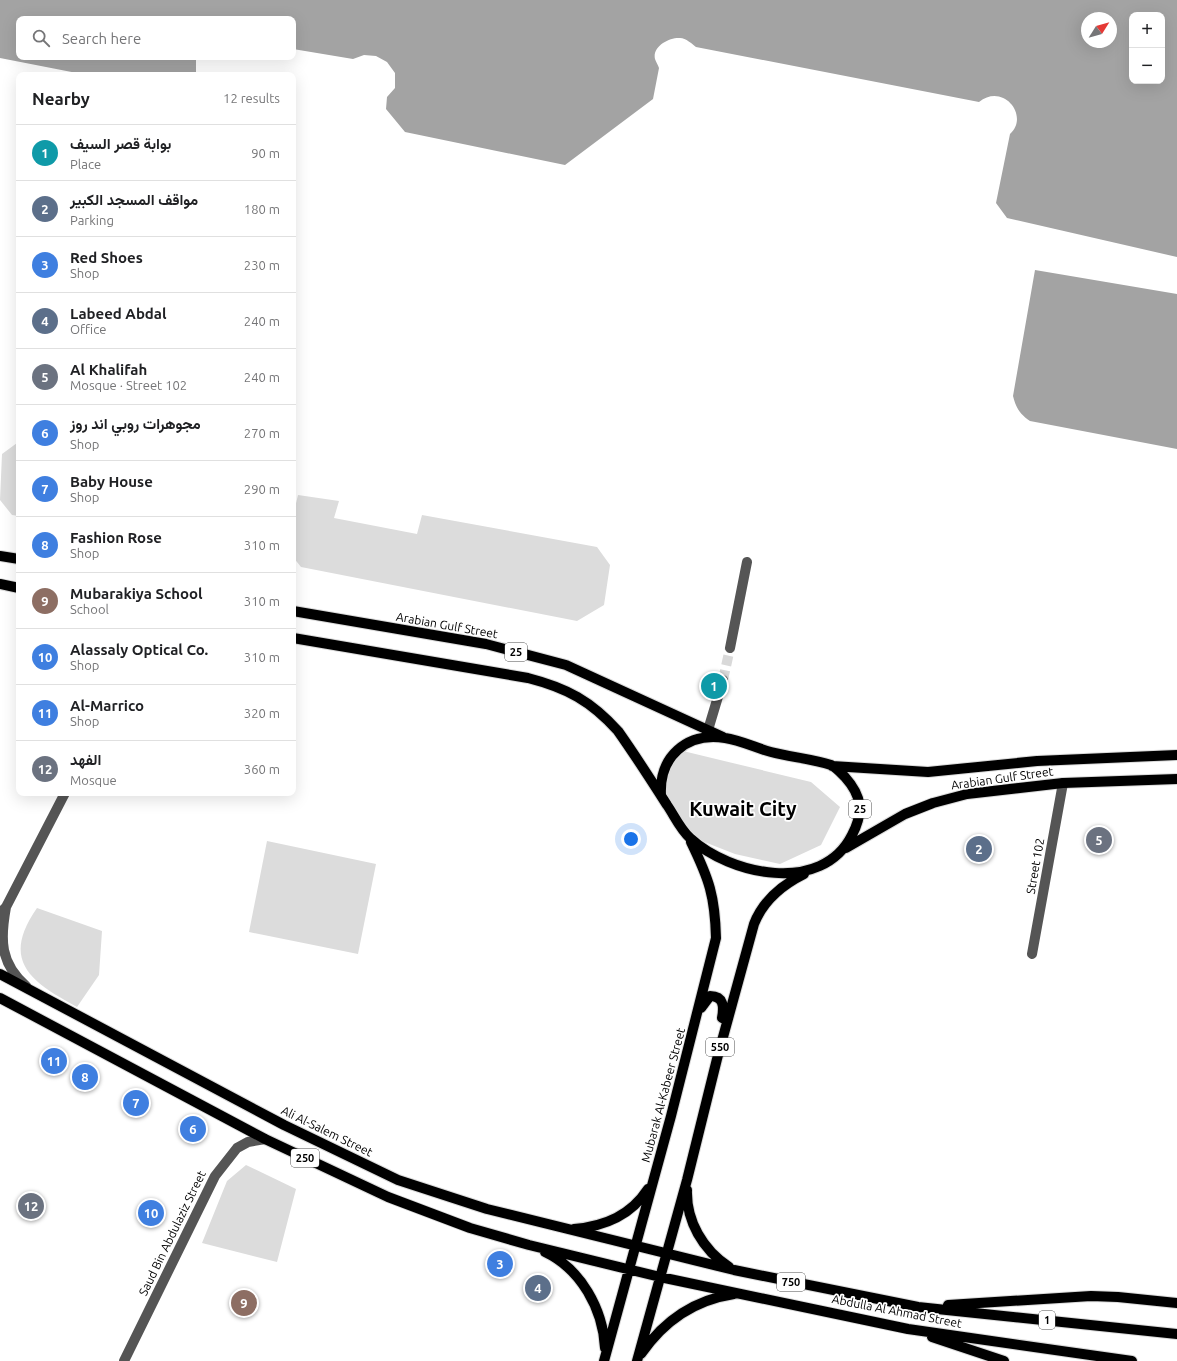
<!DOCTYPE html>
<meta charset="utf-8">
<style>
:root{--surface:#fff;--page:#f6f6f6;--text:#202124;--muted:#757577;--line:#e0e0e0;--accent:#000}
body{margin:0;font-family:Ubuntu,Vazirmatn,sans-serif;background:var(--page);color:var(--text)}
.controls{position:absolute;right:12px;top:12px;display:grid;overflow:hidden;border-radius:8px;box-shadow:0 4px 16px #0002}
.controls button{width:36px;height:36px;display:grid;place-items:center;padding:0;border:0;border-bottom:1px solid var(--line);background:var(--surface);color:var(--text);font:20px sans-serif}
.compass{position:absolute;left:1081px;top:12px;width:36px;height:36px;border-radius:50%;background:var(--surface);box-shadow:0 4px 16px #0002;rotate:53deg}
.you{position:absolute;left:631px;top:839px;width:14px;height:14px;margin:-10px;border:3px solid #fff;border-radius:50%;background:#1a73e8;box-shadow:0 0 0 6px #1a73e833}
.badge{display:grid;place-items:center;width:26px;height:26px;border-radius:50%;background:var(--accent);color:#fff;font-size:13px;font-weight:700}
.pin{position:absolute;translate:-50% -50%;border:2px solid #fff;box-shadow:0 1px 4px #0006}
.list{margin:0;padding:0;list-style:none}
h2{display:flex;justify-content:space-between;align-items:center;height:52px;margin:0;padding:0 16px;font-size:17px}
h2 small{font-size:13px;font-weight:400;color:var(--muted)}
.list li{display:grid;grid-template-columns:26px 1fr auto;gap:12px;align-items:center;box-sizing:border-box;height:56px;padding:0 16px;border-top:1px solid var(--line)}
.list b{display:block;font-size:15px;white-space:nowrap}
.list p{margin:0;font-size:13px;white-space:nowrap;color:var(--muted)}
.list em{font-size:13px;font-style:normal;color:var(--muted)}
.icon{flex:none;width:22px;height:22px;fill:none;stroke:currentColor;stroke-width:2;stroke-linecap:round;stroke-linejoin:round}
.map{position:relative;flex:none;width:1177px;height:1361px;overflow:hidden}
.search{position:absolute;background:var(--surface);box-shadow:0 4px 16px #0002;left:16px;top:16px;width:280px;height:44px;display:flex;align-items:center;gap:10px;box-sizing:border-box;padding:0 14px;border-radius:8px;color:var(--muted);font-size:15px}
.panel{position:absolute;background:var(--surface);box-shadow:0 4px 16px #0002;left:16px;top:72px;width:280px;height:724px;border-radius:8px}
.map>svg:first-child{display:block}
</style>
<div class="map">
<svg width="1177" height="1361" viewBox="0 0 1177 1361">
<rect width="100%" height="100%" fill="#fff"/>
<path fill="#dcdcdc" d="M17 443H19V516L12 515 0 500 2 454Z
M298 495 339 501 334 518 417 534 422 515 597 547 610 565 604 605 577 621 301 567 293 557V516Z
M683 751 811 782 840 807 821 845 780 864 735 854 689 836 663 796 668 768Z
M267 841 376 864 358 954 249 932Z
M37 908 102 931 99 975 77 1007C31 982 0 961 37 908Z
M246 1165 296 1189 277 1262 202 1243 227 1181Z"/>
<path fill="#a3a3a3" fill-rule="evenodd" d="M0 0H1177V257L1007 218 996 203 1010 134C1030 116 1003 82 979 102L696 47C692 44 686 38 680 38 670 37 652 46 655 59 656 62 658 65 659 68L653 99 565 165 405 132 386 109 387 97 395 88V73L387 62 376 56 364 55 353 59 293 49V19H19V57H196V75H87L0 58ZM1132 15H1162V81H1132ZM1087 18H1111V42H1087Z
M1035 270 1177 294V449L1030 421C1020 414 1016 408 1013 396Z"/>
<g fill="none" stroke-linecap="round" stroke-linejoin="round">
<path stroke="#d9d9d9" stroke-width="10" stroke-dasharray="10 5" stroke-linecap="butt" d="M723 680 730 648"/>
<g stroke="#dbdbdb" stroke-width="12">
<path id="major" d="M0 556 19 559
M0 584 19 588
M293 611 486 644 566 665 723 737
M293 638 528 678C567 688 591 701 618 731 635 755 651 780 667 805 674 815 680 829 690 838 730 875 822 895 852 835 864 812 862 796 845 777 841 773 836 767 831 765 813 759 790 757 771 752 756 748 740 740 725 738 686 732 659 757 661 795
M832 766 928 772 1037 761 1177 755
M846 848 905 814 933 803 967 794 1063 783 1177 779
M0 974 284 1125 398 1180 487 1209 734 1270 918 1307 1177 1334
M0 998 265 1139 388 1197 470 1228 529 1245 660 1277 908 1329 1132 1361
M701 1008 710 996C724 996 724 1007 722 1018
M687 1190C686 1221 703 1250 729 1267
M574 1229C606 1226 631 1215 648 1189
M545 1252C581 1269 603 1309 605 1348
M948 1305 1091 1296 1118 1297 1177 1303
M932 1337 1004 1361
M641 1354C663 1322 694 1300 734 1294
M604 1361 671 1116 716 938C715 896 709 879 691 842
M637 1361 687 1180 717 1059 754 924C763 901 782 885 804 874"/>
</g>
<path stroke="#555" stroke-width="10" d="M730 648 747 562
M708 730 723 680
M6 907C0 940 0 963 26 986
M0 913 6 907 65 793
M1032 954 1063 783
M124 1361 215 1176 237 1148 248 1142 265 1139"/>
<use href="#major" stroke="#000" stroke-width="10"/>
</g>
<g text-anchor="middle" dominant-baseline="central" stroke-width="3.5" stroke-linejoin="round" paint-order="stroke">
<g fill="#fff" stroke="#4c4c4c" stroke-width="1">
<rect x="505" y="643" width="22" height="18" rx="3"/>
<rect x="849" y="800" width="22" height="18" rx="3"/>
<rect x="706" y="1038" width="28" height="18" rx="3"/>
<rect x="291" y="1149" width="28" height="18" rx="3"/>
<rect x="777" y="1273" width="28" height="18" rx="3"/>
<rect x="1039" y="1311" width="16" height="18" rx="3"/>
</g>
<g font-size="11" font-weight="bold" fill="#000">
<text x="516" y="652">25</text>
<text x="860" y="809">25</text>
<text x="720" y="1047">550</text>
<text x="305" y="1158">250</text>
<text x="791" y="1282">750</text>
<text x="1047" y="1320">1</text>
</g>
<g font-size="12" fill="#000" stroke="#fff">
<text transform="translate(447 625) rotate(10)">Arabian Gulf Street</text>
<text transform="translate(1002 778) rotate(-8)">Arabian Gulf Street</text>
<text transform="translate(1035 866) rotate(-80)">Street 102</text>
<text transform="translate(663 1095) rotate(-75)">Mubarak Al-Kabeer Street</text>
<text transform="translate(327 1131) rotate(26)">Ali Al-Salem Street</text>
<text transform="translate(172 1233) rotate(-64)">Saud Bin Abdulaziz Street</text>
<text transform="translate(897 1311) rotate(11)">Abdulla Al Ahmad Street</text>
</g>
<g font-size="20" font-weight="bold" fill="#000" stroke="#fff">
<text x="743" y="808">Kuwait City</text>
</g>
</g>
</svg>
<div class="controls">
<button>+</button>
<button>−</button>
</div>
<svg class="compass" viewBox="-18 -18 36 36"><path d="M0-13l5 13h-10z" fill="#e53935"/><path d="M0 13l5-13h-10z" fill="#757577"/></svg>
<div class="you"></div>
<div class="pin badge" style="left:714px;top:686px;background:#0f9aa8">1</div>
<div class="pin badge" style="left:979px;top:849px;background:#5c6f8a">2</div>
<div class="pin badge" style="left:500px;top:1264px;background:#3f7fe0">3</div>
<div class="pin badge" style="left:538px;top:1288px;background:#5c6f8a">4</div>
<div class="pin badge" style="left:1099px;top:840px;background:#6b7280">5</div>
<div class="pin badge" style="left:193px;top:1129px;background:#3f7fe0">6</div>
<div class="pin badge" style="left:136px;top:1103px;background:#3f7fe0">7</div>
<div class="pin badge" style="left:85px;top:1077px;background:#3f7fe0">8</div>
<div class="pin badge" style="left:244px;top:1303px;background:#8d6e63">9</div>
<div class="pin badge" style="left:151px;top:1213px;background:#3f7fe0">10</div>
<div class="pin badge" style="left:54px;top:1061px;background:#3f7fe0">11</div>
<div class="pin badge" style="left:31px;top:1206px;background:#6b7280">12</div>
<div class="search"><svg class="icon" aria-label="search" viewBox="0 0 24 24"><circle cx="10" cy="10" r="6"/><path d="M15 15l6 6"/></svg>Search here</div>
<section class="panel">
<h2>Nearby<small>12 results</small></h2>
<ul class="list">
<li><span class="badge" style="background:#0f9aa8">1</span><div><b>بوابة قصر السيف</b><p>Place</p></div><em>90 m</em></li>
<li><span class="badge" style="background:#5c6f8a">2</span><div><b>مواقف المسجد الكبير</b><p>Parking</p></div><em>180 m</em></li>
<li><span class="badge" style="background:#3f7fe0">3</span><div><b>Red Shoes</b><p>Shop</p></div><em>230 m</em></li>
<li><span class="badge" style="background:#5c6f8a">4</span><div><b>Labeed Abdal</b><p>Office</p></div><em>240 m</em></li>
<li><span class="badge" style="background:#6b7280">5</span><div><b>Al Khalifah</b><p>Mosque · Street 102</p></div><em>240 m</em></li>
<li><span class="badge" style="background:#3f7fe0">6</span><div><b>مجوهرات روبي اند روز</b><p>Shop</p></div><em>270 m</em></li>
<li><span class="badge" style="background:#3f7fe0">7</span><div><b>Baby House</b><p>Shop</p></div><em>290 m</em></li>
<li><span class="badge" style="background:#3f7fe0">8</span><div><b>Fashion Rose</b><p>Shop</p></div><em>310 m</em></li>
<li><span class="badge" style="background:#8d6e63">9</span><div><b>Mubarakiya School</b><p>School</p></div><em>310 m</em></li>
<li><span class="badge" style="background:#3f7fe0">10</span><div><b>Alassaly Optical Co.</b><p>Shop</p></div><em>310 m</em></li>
<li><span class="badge" style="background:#3f7fe0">11</span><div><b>Al-Marrico</b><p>Shop</p></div><em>320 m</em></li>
<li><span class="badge" style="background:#6b7280">12</span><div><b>الفهد</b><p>Mosque</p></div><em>360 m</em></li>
</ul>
</section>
</div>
